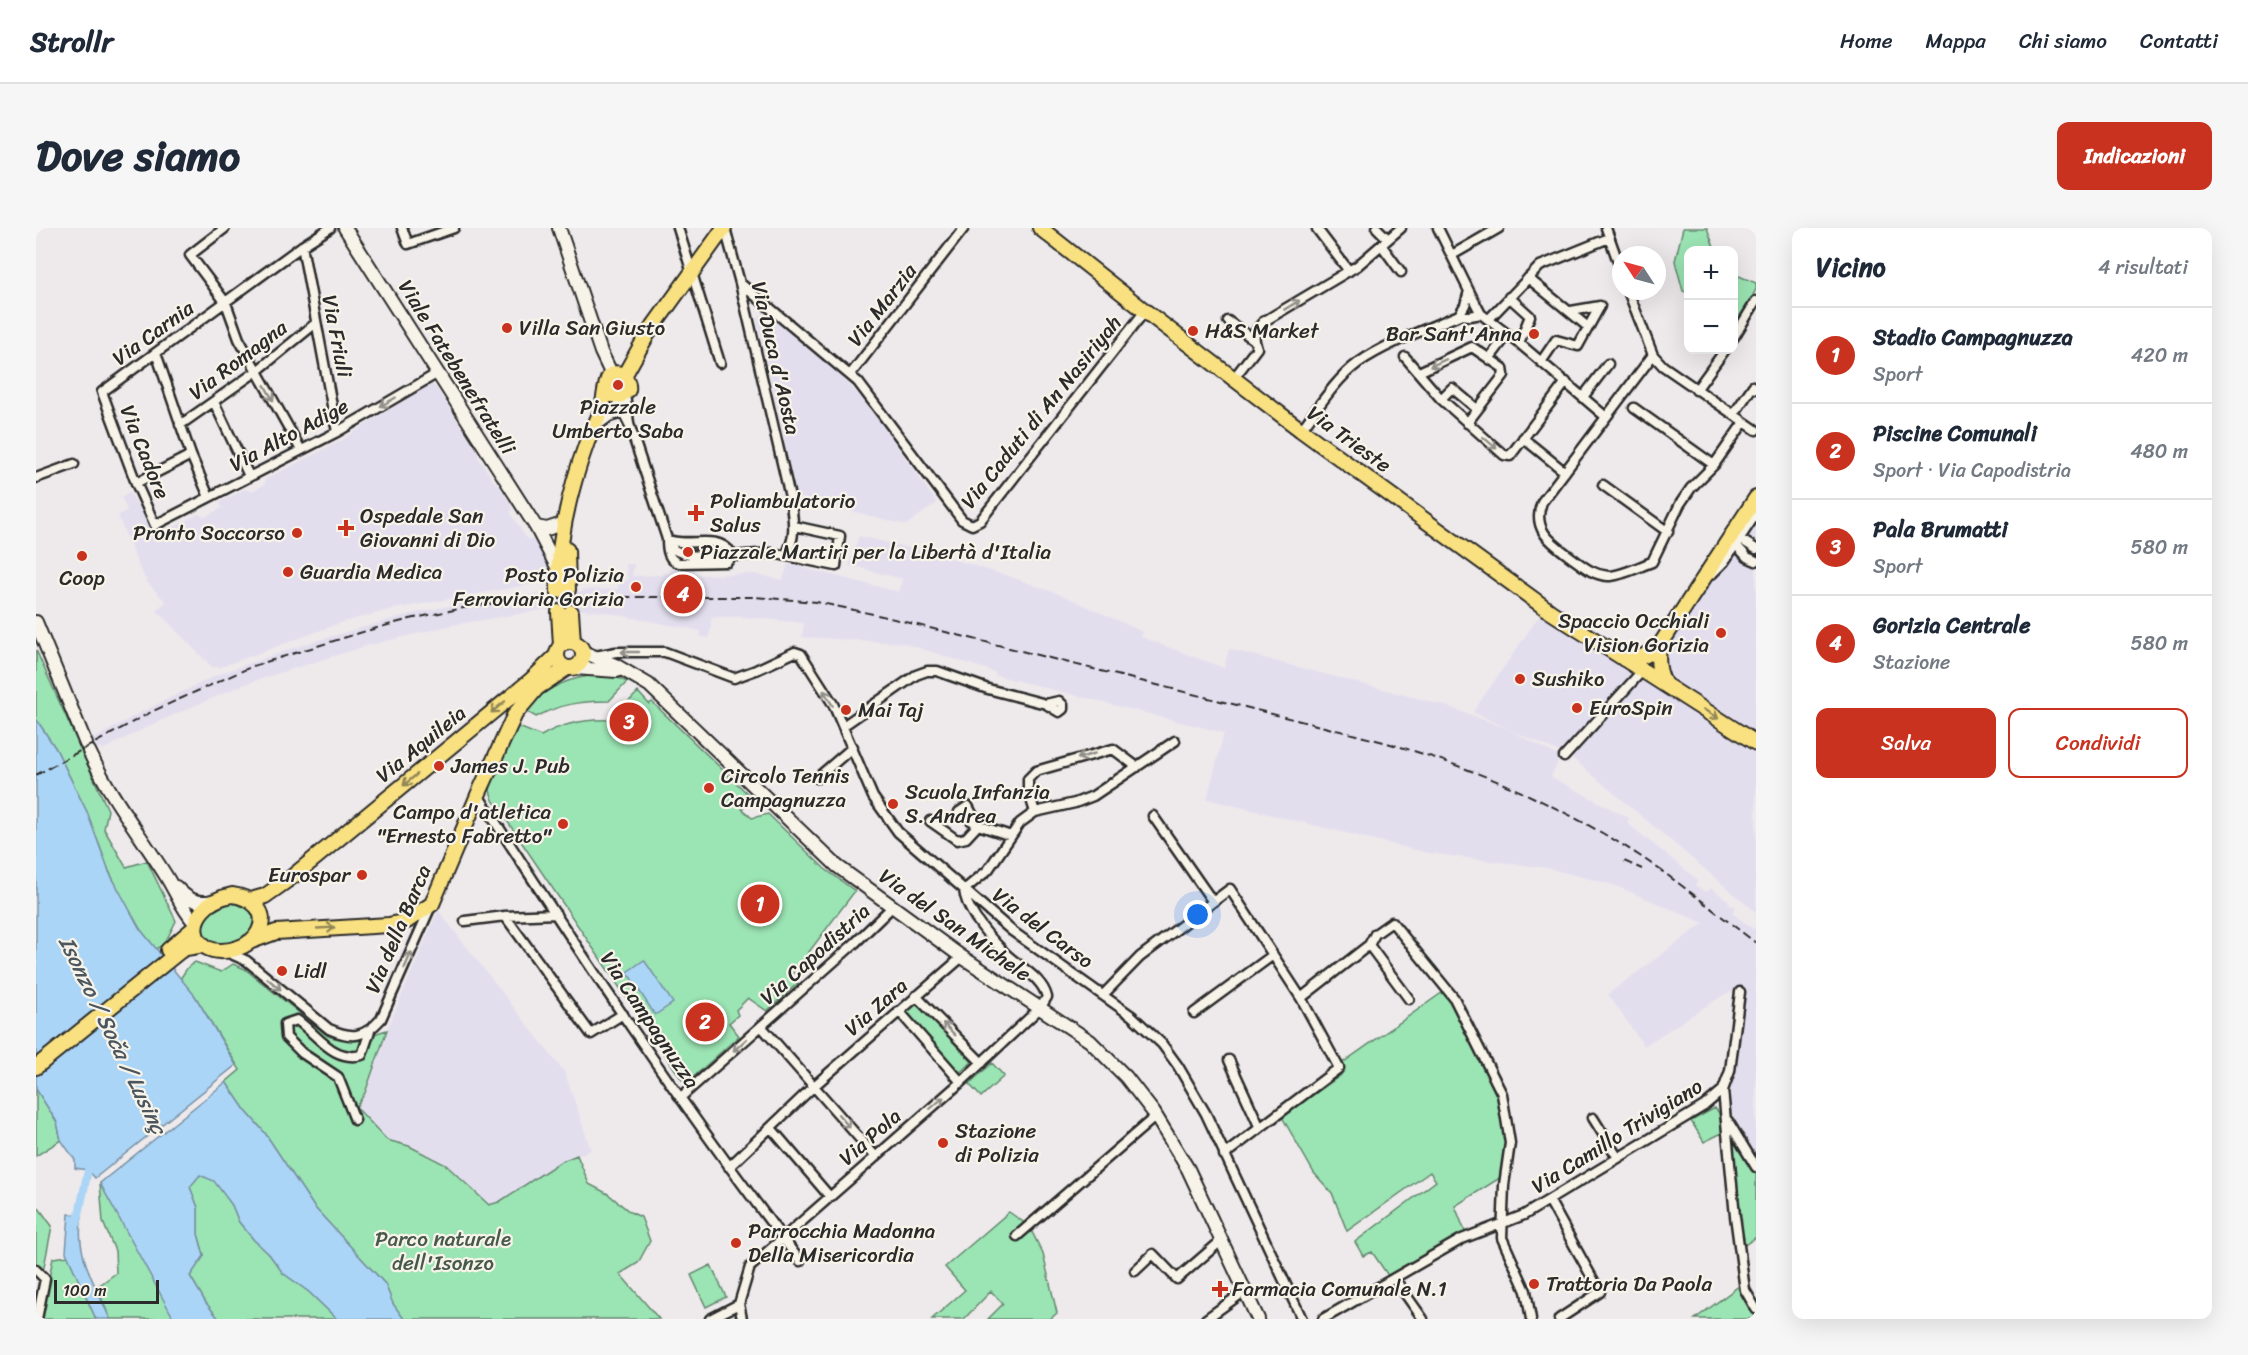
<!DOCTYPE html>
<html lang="it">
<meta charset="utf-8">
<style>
:root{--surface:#fff;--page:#f6f6f7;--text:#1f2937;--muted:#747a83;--line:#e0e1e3;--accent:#c8321e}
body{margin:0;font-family:Sriracha,sans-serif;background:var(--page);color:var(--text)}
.controls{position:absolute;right:18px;top:18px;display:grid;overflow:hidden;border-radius:12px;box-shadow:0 6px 24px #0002}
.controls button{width:54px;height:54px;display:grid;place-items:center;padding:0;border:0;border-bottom:2px solid var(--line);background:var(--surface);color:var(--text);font:30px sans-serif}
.compass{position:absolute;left:1576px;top:18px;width:54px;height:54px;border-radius:50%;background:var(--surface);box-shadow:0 6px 24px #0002;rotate:306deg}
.scale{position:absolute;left:18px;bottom:15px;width:105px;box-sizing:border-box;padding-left:6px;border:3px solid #2b2b2b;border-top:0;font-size:16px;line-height:21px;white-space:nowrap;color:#2b2b2b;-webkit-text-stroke:4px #f7f3e8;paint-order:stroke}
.you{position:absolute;left:1162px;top:687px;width:21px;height:21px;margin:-15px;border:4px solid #fff;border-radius:50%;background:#1a73e8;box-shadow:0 0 0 9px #1a73e833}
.badge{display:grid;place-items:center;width:39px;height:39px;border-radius:50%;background:var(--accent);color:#fff;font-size:20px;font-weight:700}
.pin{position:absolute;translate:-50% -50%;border:3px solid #fff;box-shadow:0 2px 6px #0006}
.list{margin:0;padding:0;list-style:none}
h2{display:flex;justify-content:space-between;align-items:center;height:78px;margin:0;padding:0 24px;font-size:26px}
h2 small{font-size:20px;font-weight:400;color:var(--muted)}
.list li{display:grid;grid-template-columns:39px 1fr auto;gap:18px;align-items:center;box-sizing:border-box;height:96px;padding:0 24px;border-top:2px solid var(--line)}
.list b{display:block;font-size:22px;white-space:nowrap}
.list p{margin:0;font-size:20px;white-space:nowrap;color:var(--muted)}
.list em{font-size:20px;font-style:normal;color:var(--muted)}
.actions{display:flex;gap:12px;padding:18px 24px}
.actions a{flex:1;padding:14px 0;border:2px solid var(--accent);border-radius:12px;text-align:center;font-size:21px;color:var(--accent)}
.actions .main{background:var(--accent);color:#fff}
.map{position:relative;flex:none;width:1720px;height:1091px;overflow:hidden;border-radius:12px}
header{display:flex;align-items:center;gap:36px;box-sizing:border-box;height:84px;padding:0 30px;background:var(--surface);border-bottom:2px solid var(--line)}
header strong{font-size:28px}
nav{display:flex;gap:33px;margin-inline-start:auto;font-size:21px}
.intro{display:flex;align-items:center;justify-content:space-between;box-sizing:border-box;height:144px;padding:0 36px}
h1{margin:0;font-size:42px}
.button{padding:15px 27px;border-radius:12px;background:var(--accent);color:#fff;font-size:21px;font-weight:700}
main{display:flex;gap:36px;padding:0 36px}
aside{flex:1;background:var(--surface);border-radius:12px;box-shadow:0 6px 24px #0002}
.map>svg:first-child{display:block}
</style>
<header>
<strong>Strollr</strong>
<nav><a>Home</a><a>Mappa</a><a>Chi siamo</a><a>Contatti</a></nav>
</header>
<div class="intro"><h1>Dove siamo</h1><a class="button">Indicazioni</a></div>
<main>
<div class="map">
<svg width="1720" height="1091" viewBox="0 0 1720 1091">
<rect width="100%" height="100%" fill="#eee9eb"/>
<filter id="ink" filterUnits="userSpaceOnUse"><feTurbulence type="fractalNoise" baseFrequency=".0167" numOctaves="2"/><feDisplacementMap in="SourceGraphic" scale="12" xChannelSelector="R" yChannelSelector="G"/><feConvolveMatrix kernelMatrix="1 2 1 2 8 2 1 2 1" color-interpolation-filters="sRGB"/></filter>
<g filter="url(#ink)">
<path fill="#e3deee" d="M731 83 808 151 833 178 901 275 870 297 761 269 721 90Z
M394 155 400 159 443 225 442 229 458 254 462 256 476 277 475 286 491 311 499 312 509 330 515 353 357 381 307 394 185 439H176L120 382 130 374 112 355 103 339 82 288 91 282 85 269 93 264 122 307 162 286 169 289 186 280 184 274 209 261 216 263 228 257 230 251 306 212Z
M1720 289V684L1535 529 1472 501 1524 529 1515 549 1593 590 1591 595 1662 652 1659 657 1670 664 1675 660 1693 673 1692 675 1696 678H1700L1696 685 1717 701 1720 698V932L1695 892 1693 863 1697 848 1708 765 1699 763 1689 766 1608 818 1572 766 1668 695 1578 657 1511 640 1392 625 1171 571 1188 505 959 447V444L867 415 766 409 768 395 708 389H675V401L672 410 664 408 665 403 567 384 538 381 507 382 416 397 330 418 209 456 117 496 66 522 64 519 57 524 52 514 107 483 183 446 269 416 374 386 433 374 492 367 546 364 547 362 582 361 583 353 592 352 590 336H598L596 348 627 347 628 345H634V341H659V345L665 347 718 346 747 352 752 336 863 364 866 351 813 337 823 308 907 328 972 348 1028 368 1107 404 1105 409 1188 440 1193 421 1407 477 1471 500 1437 484 1506 384 1605 448 1627 420Z
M402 682 529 845 555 922 524 934 463 974 453 977 410 937 373 918 351 912 319 878 329 865 351 802Z"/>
<path fill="#9be4b3" stroke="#63886f" stroke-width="1.5" d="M1647 0H1671L1679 22H1652V65L1647 63 1639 33Z
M1698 46 1720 55V61L1705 92 1698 88Z
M0 422 72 582 68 601 90 639 111 633 140 693 129 715 120 721 104 701 84 665 73 643 51 584 20 521 0 491Z
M553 448 580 449 591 454 573 473C546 473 524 476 500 489L488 482C507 463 526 452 553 448Z
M602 464 613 476 616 474 715 569 706 581 716 590 732 586 789 641 819 663 754 749 762 755 731 783 712 770 700 782 702 787 693 795 703 808 653 853 646 852 457 572 454 563 455 556 480 498 505 508C527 495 549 491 575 492Z
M196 675C249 683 194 739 167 707 165 688 180 679 196 675Z
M159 734 185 744 197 736 209 741 292 808C310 815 332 808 351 802L329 865 320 879 351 912 373 918 410 937 453 977 463 974 524 934 541 927 553 956 572 966 594 984 605 989 614 1013 602 1035 584 1046 623 1091H368L357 1076 349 1056 278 979 229 905 209 882 190 854 204 842 159 768 144 751 152 739Z
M1407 764 1416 776 1461 867 1471 917 1467 948 1419 978 1430 1006 1353 1049 1336 1024 1327 1028 1319 1014 1400 953 1394 944 1311 1003 1296 965 1278 945 1246 889 1305 847V836Z
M879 773 936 834 922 846 867 783Z
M956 835 968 848 945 869 933 856Z
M0 861 21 894 25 912 0 928Z
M1679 880 1683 885 1686 905 1668 914 1655 893Z
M1694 901 1720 945V1009L1706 1019Z
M163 947 178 952 196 977 203 994 218 1012 233 1026 247 1045 273 1064 301 1091H183L170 1075 154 1048 168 1027 162 1006V980L154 959Z
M64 955 131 1076 138 1091H74L61 1059 80 1045 79 1023 67 994Z
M0 976 16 998 7 1044 0 1035Z
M973 984 993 998 1007 1026 1021 1085 1014 1091H952L967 1076 955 1063 928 1091H896L929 1062 909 1039Z
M32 1028 60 1091H5L17 1030Z
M675 1037 690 1069 670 1079 655 1047Z
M1703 1058 1720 1091H1659Z"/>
<path fill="#abd5f6" stroke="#7891a5" stroke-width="1.5" d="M0 491 20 521 51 584 73 644 104 701 159 768 200 837 59 950 52 942 39 940V932L25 912 21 894 0 861Z
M608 732 637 775 619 787 591 744Z
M190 854 209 882 229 905 278 979 349 1056 357 1076 368 1091H301L273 1064 247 1045 233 1026 218 1012 203 994 196 977 178 953 164 947 154 959 162 980V1006L168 1028 154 1048 170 1075 183 1091H138L64 955Z
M33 986 46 988C38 1025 60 1058 74 1091H60L30 1024Z"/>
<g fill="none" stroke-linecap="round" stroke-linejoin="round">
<path stroke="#abd5f6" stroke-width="8" d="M41 996 52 942 58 933"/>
<path stroke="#c7c3c5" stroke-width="14" stroke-dasharray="14 7" stroke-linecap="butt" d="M532 362 535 384"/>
<g stroke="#2b2b2b" stroke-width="13">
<path id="street" d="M189 0 154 27 190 75 203 111 265 222
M294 0 266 18 66 164 100 255 119 297 301 204 402 145
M366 0 372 16 418 0
M642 0 684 135
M689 0 704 55 754 269C757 291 761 308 750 327
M1341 0 1352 11
M1570 0 1585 42
M1281 1 1313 43
M266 18 301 204
M1346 18 1365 44
M1416 27 1463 0
M1492 50 1552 99
M704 55 822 154 926 292 936 297 944 293 1109 83
M1592 63 1617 127 1627 138 1720 202
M1473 69 1494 88 1483 115
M1535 83 1564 78
M1445 86 1483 115 1570 189
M1423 87 1434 88 1445 86 1433 63
M1453 91 1504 38 1573 10
M1192 93 1217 111
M1698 109 1720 73
M120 125 155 227 173 269
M1617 127 1506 274C1495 302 1516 315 1536 330 1547 338 1557 347 1572 348 1586 348 1604 338 1616 334L1644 276 1655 260 1678 237 1708 194
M1369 129 1405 171 1468 227 1474 228 1530 154
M1453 131 1471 107
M1505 134 1520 112 1542 118 1564 78
M1383 144 1436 119 1467 140 1468 147 1431 195
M814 147 928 0
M1198 150 1221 120C1216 108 1219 103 1227 94L1321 38 1365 0
M1660 162 1689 122
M589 166 593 195
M579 168 593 196 633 317C646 332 670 327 689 326L693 322
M1547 169 1572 136
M1405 171 1416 160 1441 181
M178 174 213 248
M1598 180 1678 237
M1698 186 1717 158 1720 161
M565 195 573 189 586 185
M144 197 221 143 280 95
M1265 202C1282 180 1299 152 1322 135 1351 115 1391 101 1423 87L1429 77 1433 63 1402 0
M1487 210 1529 244
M0 250 38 236
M100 255 155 227
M1567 257 1632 304
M631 311C631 322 632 332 643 335L691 334 696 328 736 325 800 338 804 308 758 298
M631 311C651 321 680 304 695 325
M1704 311 1720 321
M1700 317 1711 329 1720 333
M1676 346 1688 334 1720 286
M559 428 580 424H629L698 450 720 442 759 424 765 426 797 476 837 569 862 604 976 703 1096 788 1126 816 1142 838 1170 886 1266 1091
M807 498 880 447 891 443H901L952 461 1010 476 1023 484 1027 481V477L1023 473 1010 476
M1528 529 1607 442
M781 550 817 519
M442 567C544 726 649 883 764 1033
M932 578 942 597 923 584Z
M999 584 992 562V551L1000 543 1077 521 1101 539
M1117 588 1177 674
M894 593 921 612 930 610 942 597 975 608
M469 688 555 806 587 786
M429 693 469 688 520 686
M1333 717 1373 771
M191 724 211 733 293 801C316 811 328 810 345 791L395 678
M1067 767 1104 729 1194 661 1265 770 1333 717 1339 706 1356 694 1418 770 1466 866 1474 915 1468 957 1466 1010 1490 1063 1495 1091
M880 768 946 835
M863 783 925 854
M1158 785 1237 727
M725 798 839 928
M1193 832 1224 900
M1687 862 1699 988 1709 1062 1720 1081
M645 869 819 715 856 679
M1557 890 1582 930
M319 892 302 849 266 825 250 809 249 796 261 792C283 808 297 834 326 827L334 803
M1692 893 1720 939
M735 900 794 969
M1188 927 1303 840 1265 770
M693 939 778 858 926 729
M1513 972 1564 1064 1523 1091
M981 1008 1120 888
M0 1042 9 1051 1 1091
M1099 1043 1117 1026 1141 1051 1185 1013
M1358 1050 1387 1091
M674 1091 703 1076
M706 1091 703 1076 714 1039 925 854 1005 779 1011 769C1006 749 983 739 969 725 954 710 930 683 928 662L952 642 984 595 999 584 1039 575 1057 568 1139 513
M1170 1091 1209 1063
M1287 1091 1426 1011 1488 987 1668 878 1687 862 1694 843 1704 764"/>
</g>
<g stroke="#2b2b2b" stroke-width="16">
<path id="secondary" d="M309 0 500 299 521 339
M523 0 565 124 576 147
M500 299 511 301 529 295
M0 394 50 516
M547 424 579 437 613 457 801 638 926 729 1054 813 1090 849 1118 885 1152 941 1222 1091
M538 440 581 443
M53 523C74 569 104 606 130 648 140 664 146 681 159 695
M140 659C150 670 160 677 176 673"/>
</g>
<g stroke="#2b2b2b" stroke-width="18">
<path id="primary" d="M1004 0 1109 83 1265 202 1515 384 1720 515
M588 148 611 107 688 0
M531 322 532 362
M522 363C521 314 534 261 551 214 556 203 562 192 566 180 568 173 569 154 573 149 583 139 594 151 592 162L584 168 576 167 571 160
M523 384 525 417
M535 384 537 414
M521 427a13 13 0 1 1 26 0a13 13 0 1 1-26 0Z
M1624 417C1620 432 1622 444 1629 457
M1588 431C1604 432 1612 427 1624 417L1720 270
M196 667C214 669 233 682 223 703 219 711 211 717 202 720 152 737 141 678 196 667Z
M215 672 229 668 256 649 494 453 520 428
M213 714 240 704 353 697 371 693 396 676 442 567 479 486 501 460 531 440
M132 722 158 700
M0 839 144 723 150 720 168 717"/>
</g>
<use href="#street" stroke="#f7f3e8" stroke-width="8"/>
<use href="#secondary" stroke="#f7f3e8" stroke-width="12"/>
<use href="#primary" stroke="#f9e181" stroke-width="14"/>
<path stroke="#2b2b2b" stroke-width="2" stroke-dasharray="9 4.5" stroke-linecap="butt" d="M0 547 117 483 217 438 330 403 374 391 442 377 541 369H719L781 374 846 388 1340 512C1425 535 1504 568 1580 613 1629 642 1674 680 1720 715
M1588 633 1606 641"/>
</g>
<defs><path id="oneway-shaft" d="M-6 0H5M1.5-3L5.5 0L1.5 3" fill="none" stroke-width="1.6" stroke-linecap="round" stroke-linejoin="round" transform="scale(1.5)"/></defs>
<g stroke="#918f8a">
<use href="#oneway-shaft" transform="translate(1256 77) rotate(-31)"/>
<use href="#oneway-shaft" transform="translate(1402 135) rotate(155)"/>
<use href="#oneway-shaft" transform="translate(233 165) rotate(61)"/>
<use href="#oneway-shaft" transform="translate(352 174) rotate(150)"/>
<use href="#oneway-shaft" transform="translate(1454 215) rotate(41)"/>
<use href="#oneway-shaft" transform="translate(594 424) rotate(180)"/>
<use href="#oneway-shaft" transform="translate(792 470) rotate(-121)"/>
<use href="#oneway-shaft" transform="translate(1050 528) rotate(164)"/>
<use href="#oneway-shaft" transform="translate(372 732) rotate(-67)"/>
<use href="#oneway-shaft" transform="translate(238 756) rotate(40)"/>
<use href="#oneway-shaft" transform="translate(913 801) rotate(-135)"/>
<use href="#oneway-shaft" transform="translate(704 817) rotate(138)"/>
<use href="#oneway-shaft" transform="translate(901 875) rotate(-41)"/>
<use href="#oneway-shaft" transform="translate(808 893) rotate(49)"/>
</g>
<g stroke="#928656">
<use href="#oneway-shaft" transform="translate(462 479) rotate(141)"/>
<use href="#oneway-shaft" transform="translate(1675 486) rotate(32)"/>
<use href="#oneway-shaft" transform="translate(374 552) rotate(140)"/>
<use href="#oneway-shaft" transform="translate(290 700) rotate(-3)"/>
</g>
</g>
<g fill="#c8321e" stroke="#f7f3e8" stroke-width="2">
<circle cx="471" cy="100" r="6"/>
<circle cx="1157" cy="103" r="6"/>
<circle cx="1498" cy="106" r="6"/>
<circle cx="582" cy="157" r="6"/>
<path d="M657 276h6v6h6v6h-6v6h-6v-6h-6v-6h6z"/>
<path d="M307 291h6v6h6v6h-6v6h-6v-6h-6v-6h6z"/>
<circle cx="261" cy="305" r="6"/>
<circle cx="652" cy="324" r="6"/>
<circle cx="46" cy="328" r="6"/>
<circle cx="252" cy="344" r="6"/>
<circle cx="600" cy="359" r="6"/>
<circle cx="1685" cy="405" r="6"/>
<circle cx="1484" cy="451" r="6"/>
<circle cx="1541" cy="480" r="6"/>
<circle cx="810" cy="482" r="6"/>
<circle cx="403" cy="538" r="6"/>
<circle cx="673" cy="560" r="6"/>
<circle cx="857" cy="576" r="6"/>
<circle cx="527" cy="596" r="6"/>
<circle cx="326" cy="647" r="6"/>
<circle cx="246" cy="743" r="6"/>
<circle cx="907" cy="915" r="6"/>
<circle cx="700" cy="1015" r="6"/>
<circle cx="1498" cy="1056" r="6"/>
<path d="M1181 1052h6v6h6v6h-6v6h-6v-6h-6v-6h6z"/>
</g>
<g text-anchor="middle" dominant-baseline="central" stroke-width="4.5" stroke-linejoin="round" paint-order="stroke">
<g font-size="21" fill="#2b2b2b" stroke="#f7f3e8">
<text transform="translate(846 77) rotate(-52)">Via Marzia</text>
<text transform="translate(117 105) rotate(-36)">Via Carnia</text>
<text transform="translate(301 108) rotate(79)">Via Friuli</text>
<text transform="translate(740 130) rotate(77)">Via Duca d'Aosta</text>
<text transform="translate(202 132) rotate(-37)">Via Romagna</text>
<text transform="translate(421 139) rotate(58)">Viale Fatebenefratelli</text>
<text transform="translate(1005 184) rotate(-51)">Via Caduti di An Nasiriyah</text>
<text transform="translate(253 207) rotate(-28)">Via Alto Adige</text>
<text transform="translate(1313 211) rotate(36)">Via Trieste</text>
<text transform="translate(109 224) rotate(68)">Via Cadore</text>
<text transform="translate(385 516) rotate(-39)">Via Aquileia</text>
<text transform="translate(919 697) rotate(35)">Via del San Michele</text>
<text transform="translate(1007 700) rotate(37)">Via del Carso</text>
<text transform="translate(362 701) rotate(-67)">Via della Barca</text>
<text transform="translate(779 726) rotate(-42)">Via Capodistria</text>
<text transform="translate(840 779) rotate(-41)">Via Zara</text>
<text transform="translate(614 792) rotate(56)">Via Campagnuzza</text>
<text transform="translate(1581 908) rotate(-32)">Via Camillo Trivigiano</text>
<text transform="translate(834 909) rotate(-41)">Via Pola</text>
</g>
<g font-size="21" fill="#2b2b2b" stroke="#f7f3e8" text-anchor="start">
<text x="483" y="100">Villa San Giusto</text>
<text x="1169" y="103">H&amp;S Market</text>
<text x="1486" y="106" text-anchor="end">Bar Sant'Anna</text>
<text x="582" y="179" text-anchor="middle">Piazzale<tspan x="582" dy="24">Umberto Saba</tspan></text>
<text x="674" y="273">Poliambulatorio<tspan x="674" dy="24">Salus</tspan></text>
<text x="324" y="288">Ospedale San<tspan x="324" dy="24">Giovanni di Dio</tspan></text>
<text x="249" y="305" text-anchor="end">Pronto Soccorso</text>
<text x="664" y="324">Piazzale Martiri per la Libertà d'Italia</text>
<text x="264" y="344">Guardia Medica</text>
<text x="588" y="347" text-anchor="end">Posto Polizia<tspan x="588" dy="24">Ferroviaria Gorizia</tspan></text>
<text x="46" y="350" text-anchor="middle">Coop</text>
<text x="1673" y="393" text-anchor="end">Spaccio Occhiali<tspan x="1673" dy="24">Vision Gorizia</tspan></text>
<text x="1496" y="451">Sushiko</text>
<text x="1553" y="480">EuroSpin</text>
<text x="822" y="482">Mai Taj</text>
<text x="415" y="538">James J. Pub</text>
<text x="685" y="548">Circolo Tennis<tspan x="685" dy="24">Campagnuzza</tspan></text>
<text x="869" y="564">Scuola Infanzia<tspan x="869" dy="24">S. Andrea</tspan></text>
<text x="515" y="584" text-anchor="end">Campo d'atletica<tspan x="515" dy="24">"Ernesto Fabretto"</tspan></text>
<text x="314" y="647" text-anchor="end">Eurospar</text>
<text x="258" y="743">Lidl</text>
<text x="919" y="903">Stazione<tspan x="919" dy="24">di Polizia</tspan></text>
<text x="712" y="1003">Parrocchia Madonna<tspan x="712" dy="24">Della Misericordia</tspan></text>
<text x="1510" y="1056">Trattoria Da Paola</text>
<text x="1196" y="1061">Farmacia Comunale N.1</text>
</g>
<g font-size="21" fill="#47594d" stroke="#f7f3e8">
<text x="407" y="1011">Parco naturale<tspan x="407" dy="24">dell'Isonzo</tspan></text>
</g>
<g font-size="22" font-style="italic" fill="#4b565e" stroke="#f7f3e8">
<text transform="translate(77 807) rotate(64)">Isonzo / Soča / Lusinç</text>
</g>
</g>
</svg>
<div class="controls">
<button>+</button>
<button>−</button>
</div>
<svg class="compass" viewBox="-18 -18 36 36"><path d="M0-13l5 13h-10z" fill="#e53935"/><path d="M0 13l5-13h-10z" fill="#747a83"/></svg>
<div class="scale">100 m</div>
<div class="you"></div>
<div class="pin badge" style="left:724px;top:676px">1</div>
<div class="pin badge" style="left:669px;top:794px">2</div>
<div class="pin badge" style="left:593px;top:494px">3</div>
<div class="pin badge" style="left:647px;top:366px">4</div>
</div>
<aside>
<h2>Vicino<small>4 risultati</small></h2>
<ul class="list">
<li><span class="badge">1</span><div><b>Stadio Campagnuzza</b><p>Sport</p></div><em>420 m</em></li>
<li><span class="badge">2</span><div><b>Piscine Comunali</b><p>Sport · Via Capodistria</p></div><em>480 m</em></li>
<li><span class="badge">3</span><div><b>Pala Brumatti</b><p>Sport</p></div><em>580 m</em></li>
<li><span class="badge">4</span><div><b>Gorizia Centrale</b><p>Stazione</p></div><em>580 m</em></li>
</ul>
<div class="actions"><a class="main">Salva</a><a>Condividi</a></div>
</aside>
</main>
